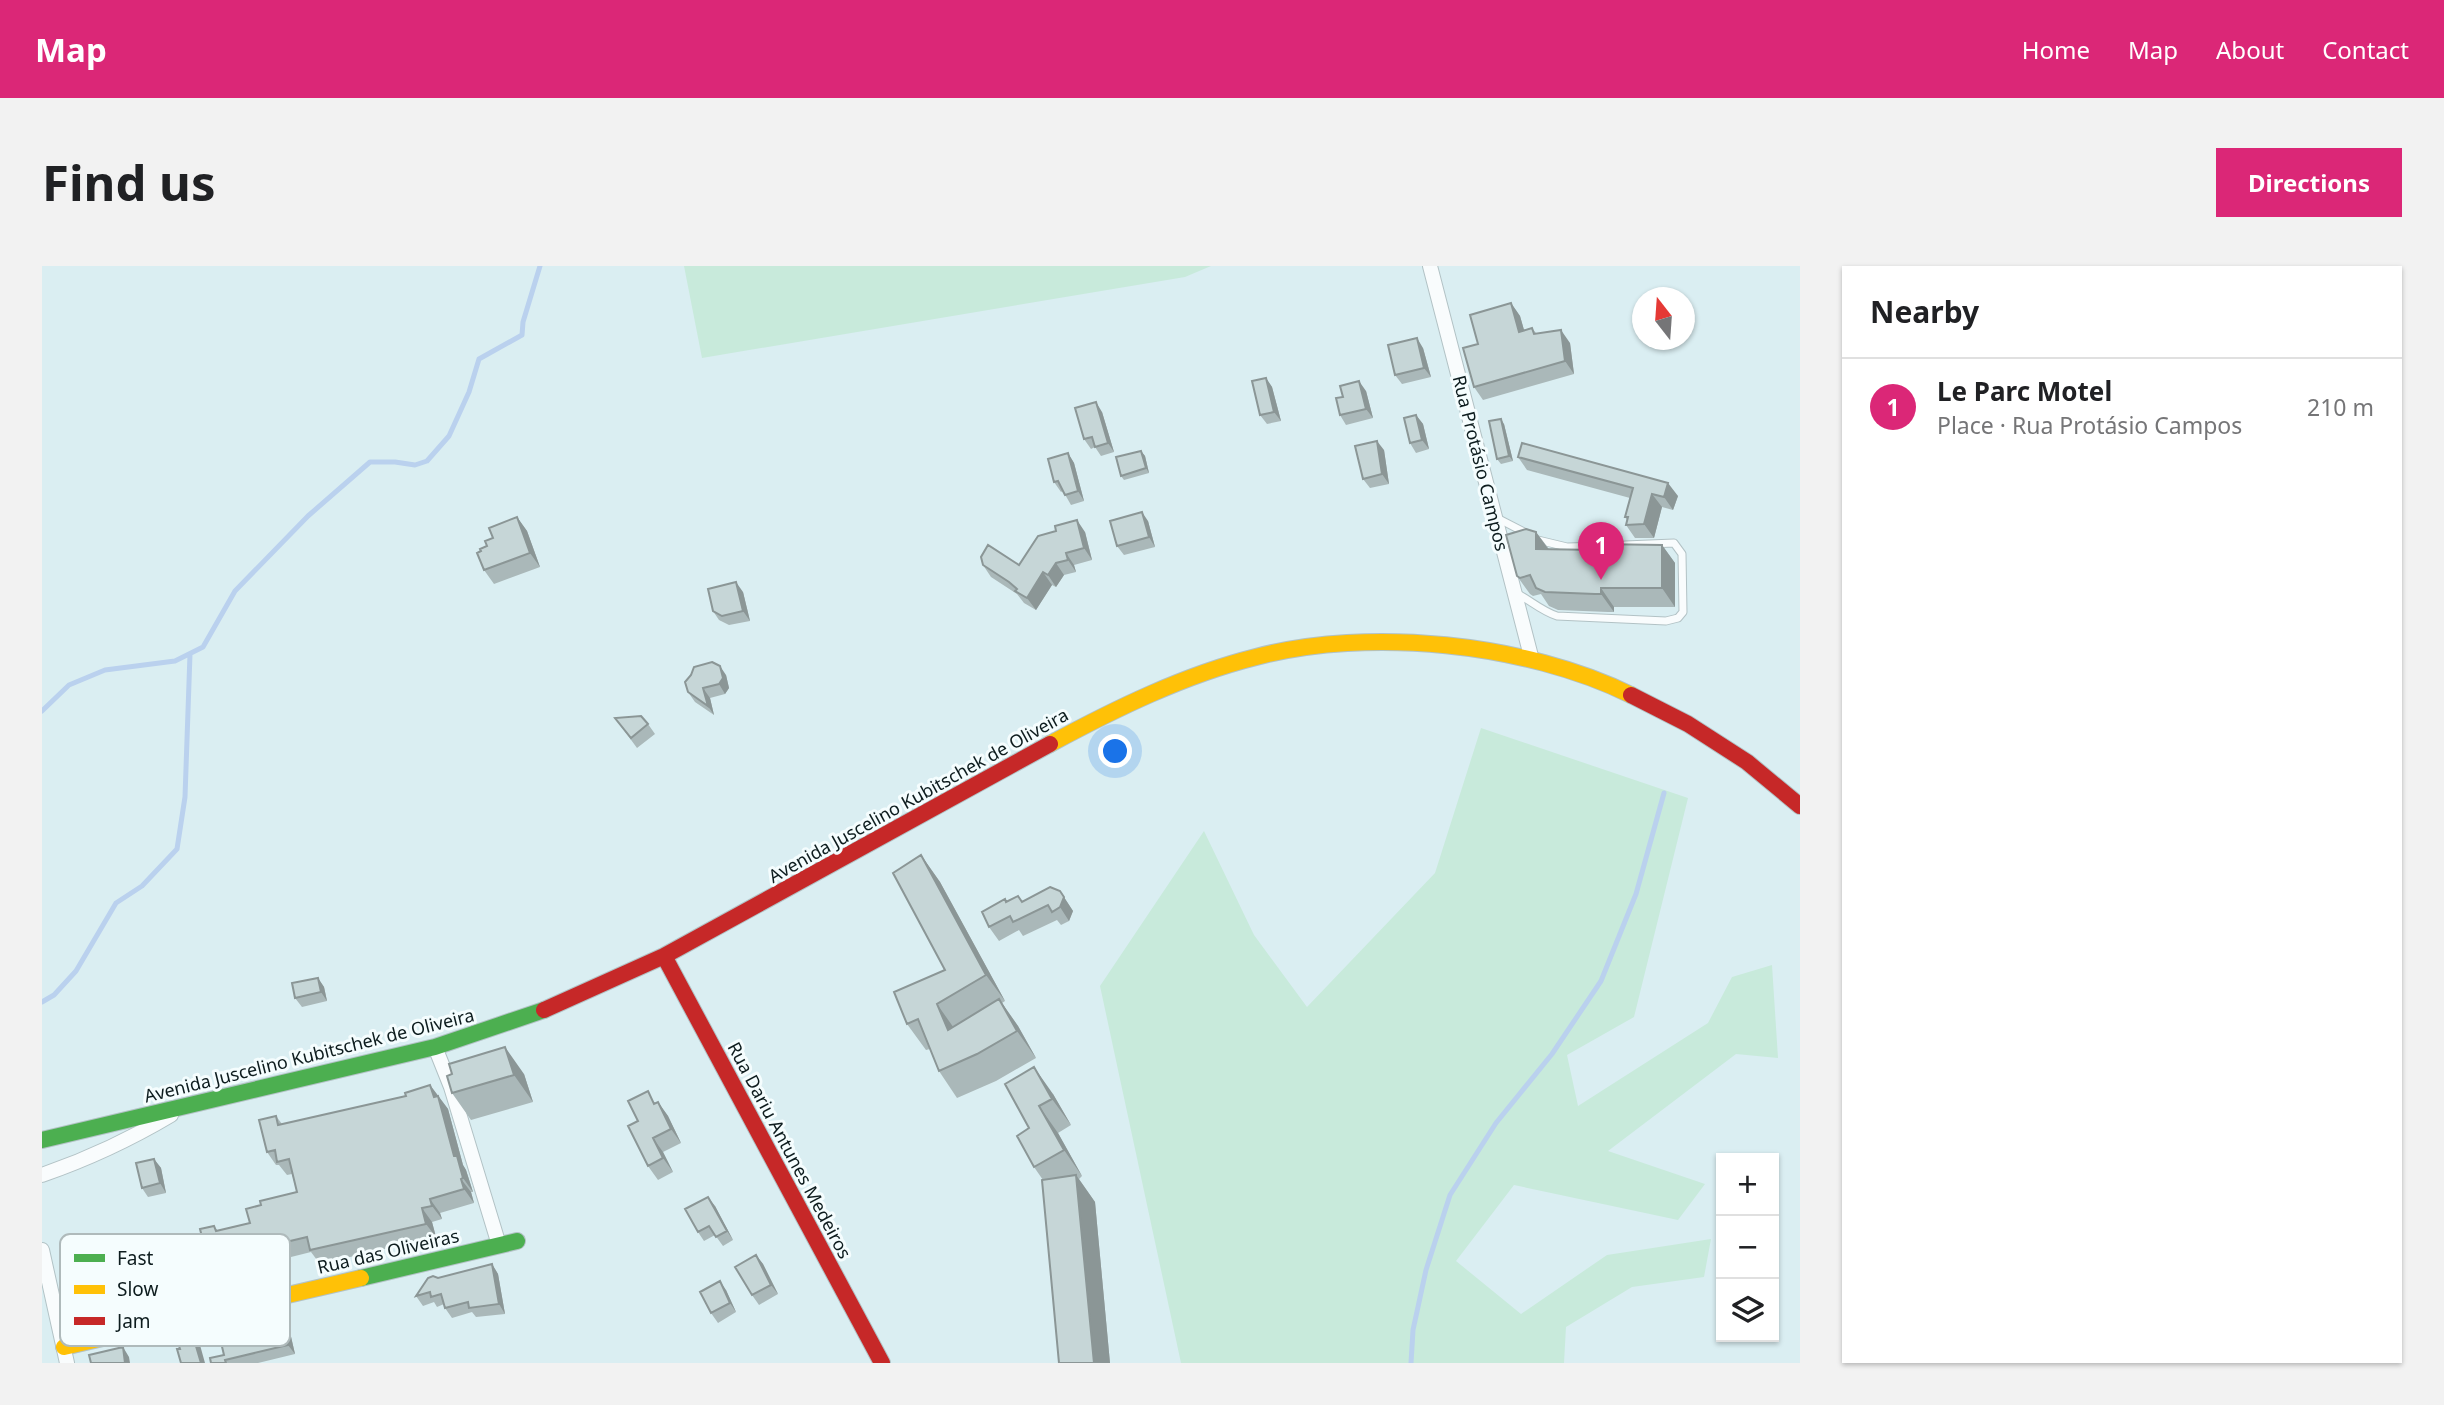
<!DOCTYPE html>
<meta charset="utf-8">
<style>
:root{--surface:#fff;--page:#f2f2f2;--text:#202124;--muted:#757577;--line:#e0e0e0;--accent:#db2777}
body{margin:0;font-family:"Noto Sans",sans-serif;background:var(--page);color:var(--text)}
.controls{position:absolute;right:21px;bottom:21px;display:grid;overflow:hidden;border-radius:0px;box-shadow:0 2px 5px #0004}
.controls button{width:63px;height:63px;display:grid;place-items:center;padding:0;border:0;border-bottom:2px solid var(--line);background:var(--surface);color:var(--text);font:35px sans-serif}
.compass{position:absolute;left:1590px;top:21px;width:63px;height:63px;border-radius:50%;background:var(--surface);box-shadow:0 2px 5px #0004;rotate:343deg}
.you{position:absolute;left:1074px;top:486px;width:24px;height:24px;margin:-18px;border:5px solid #fff;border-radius:50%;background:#1a73e8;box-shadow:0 0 0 10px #1a73e833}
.badge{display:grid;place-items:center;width:46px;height:46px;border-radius:50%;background:var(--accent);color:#fff;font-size:23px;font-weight:700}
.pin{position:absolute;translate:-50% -58px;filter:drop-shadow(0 2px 4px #0008)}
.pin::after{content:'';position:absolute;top:37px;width:24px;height:21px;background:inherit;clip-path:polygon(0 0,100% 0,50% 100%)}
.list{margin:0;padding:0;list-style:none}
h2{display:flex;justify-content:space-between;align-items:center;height:91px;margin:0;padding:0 28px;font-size:30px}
h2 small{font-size:23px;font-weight:400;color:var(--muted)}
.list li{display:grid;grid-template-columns:46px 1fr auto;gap:21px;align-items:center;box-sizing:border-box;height:98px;padding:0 28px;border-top:2px solid var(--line)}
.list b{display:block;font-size:26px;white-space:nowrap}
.list p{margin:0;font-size:23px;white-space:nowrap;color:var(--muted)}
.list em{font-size:23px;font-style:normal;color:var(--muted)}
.icon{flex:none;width:38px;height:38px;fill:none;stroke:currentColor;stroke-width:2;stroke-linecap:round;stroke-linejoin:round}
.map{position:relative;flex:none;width:1758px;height:1097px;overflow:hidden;border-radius:0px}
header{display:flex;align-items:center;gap:42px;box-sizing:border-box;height:98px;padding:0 35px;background:var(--accent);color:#fff}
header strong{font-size:33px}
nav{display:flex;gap:38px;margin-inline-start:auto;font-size:24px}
.intro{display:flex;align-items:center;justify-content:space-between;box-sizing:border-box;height:168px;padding:0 42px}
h1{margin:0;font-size:49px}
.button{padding:18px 32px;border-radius:0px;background:var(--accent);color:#fff;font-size:24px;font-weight:700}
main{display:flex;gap:42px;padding:0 42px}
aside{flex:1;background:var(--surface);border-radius:0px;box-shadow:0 2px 5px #0004}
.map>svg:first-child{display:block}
</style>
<header>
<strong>Map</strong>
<nav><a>Home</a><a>Map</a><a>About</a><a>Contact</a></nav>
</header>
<div class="intro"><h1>Find us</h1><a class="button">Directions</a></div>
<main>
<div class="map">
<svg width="1758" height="1097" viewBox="0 0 1758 1097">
<rect width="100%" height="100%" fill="#daeef2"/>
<path fill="#c8eadb" d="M642 0H1169L1143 11 660 92Z
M1439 462 1646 532 1592 751 1525 789 1536 840 1666 757 1690 711 1730 699 1736 792 1694 788 1566 885 1663 918 1636 954 1472 919 1414 995 1479 1048 1565 989 1669 973 1662 1011 1590 1021 1524 1061 1522 1097H1139L1058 720 1162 565 1212 669 1265 741 1393 607Z"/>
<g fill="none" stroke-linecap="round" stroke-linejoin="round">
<path stroke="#bad1ee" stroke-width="5" d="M0 445 27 419 63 404 133 395 161 381 193 325 266 250 328 196H353L373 199 385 195 407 170 427 126 437 93 480 69 481 56 498 0
M0 736 12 729 34 705 74 637 100 620 135 583 143 531 148 388
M1369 1097 1371 1064 1384 1004 1408 929 1454 857 1510 788 1559 715 1594 628 1622 527"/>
<g stroke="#b2c2c5" stroke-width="9">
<path id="lane" d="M1453 251 1486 268
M1496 274 1525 281 1564 280
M1472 326C1487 333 1499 345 1515 350L1624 355 1636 352 1641 346 1640 288 1632 277 1583 279"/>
</g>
<g stroke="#b2c2c5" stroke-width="16">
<path id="street" d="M1388 0 1490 394
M393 781 409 821 457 979
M0 909C46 893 87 874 129 849
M0 984 25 1097"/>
</g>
<g stroke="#b2c2c5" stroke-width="18">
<path id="fast" d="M0 874 393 781 502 744
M319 1012 475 975"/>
</g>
<g stroke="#b2c2c5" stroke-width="18">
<path id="slow" d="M1008 478C1073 443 1142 409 1214 391 1326 361 1484 377 1589 429
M22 1081 319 1012"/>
</g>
<g stroke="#b2c2c5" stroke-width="18">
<path id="jam" d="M1589 429 1646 458 1705 496 1758 540
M622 690 840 1097
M502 744 622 690 1008 478"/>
</g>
<use href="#lane" stroke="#f9fcfd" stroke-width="7"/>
<use href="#street" stroke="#f9fcfd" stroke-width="14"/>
<use href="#fast" stroke="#4caf50" stroke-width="16"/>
<use href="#slow" stroke="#ffc107" stroke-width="16"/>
<use href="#jam" stroke="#c62828" stroke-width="16"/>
</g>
<path fill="#aab8b9" d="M1469 37 1478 50 1482 64 1490 62 1494 67 1528 77 1532 108 1441 134 1432 121 1436 78Z
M1381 82 1389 111 1360 118 1353 109Z
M1224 112 1230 121 1239 155 1225 158 1218 149Z
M1324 125 1331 152 1304 159 1298 149Z
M1060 146 1072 186 1059 190 1053 181 1049 183 1042 173Z
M1374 149 1381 158 1387 183 1374 187 1368 177Z
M1462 158 1471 195 1459 198 1455 193Z
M1342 184 1347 218 1328 222 1321 213Z
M1099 185 1103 190 1107 207 1082 214 1079 210Z
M1026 187 1032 197 1042 235 1029 239 1021 225 1019 226 1012 216Z
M1476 191 1636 230 1631 244 1620 241 1612 272H1593L1584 259 1585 254 1583 251 1588 232 1485 204Z
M475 251 485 265 498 301 452 318 442 304 439 285 445 280 451 272Z
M1106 255 1113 281 1082 289 1075 280Z
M1043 266 1050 294 1032 299 1034 306 1022 309 1014 321 1010 319 994 344 982 337 975 328 949 311 941 299H977Z
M1494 266 1507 283 1555 284 1620 279 1633 297V341H1572V346H1566L1516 344 1507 340 1499 328 1491 330 1488 328 1475 310Z
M701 326 708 355 687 359 677 354 671 345Z
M684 409 687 422 683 428 668 432 672 449 653 436 646 426Z
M573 452 606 458 613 468 595 482Z
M879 589 898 616 963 735 960 737 976 760 994 792 954 815 915 832 897 805 888 783 884 784 865 758 903 704Z
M1018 625 1031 645 1027 655 1019 659 1015 654 981 670 977 664 957 675 947 661 976 630 981 636Z
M276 712 282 721 285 735 260 741 253 732Z
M482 808 491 836 429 854 410 827 405 810Z
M963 818 1011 828 1029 859 1016 867 1040 910 1037 913 1053 936 1068 1097H1017L1001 914 992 901 987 862Z
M388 819 406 843 421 899 424 904 431 926H429L432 937 398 947 400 953 390 956 394 971 278 998 269 986 237 994 230 984 207 990 209 1000 200 1002V1006L186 1009 184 1005 167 1009 158 995 160 971 172 960 176 965 208 957 219 939 255 926 250 908 245 909 237 899H234L225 886 234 850 240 858 364 830Z
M616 836 626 850 639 877 621 886 631 906 616 914 606 900 596 855Z
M112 893 119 902 124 927 106 931 100 922Z
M673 940 691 974 681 980 673 969 662 975 656 966Z
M714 989 721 998 736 1028 717 1039 710 1029Z
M450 998 456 1008 463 1048 434 1051 430 1046 410 1052 403 1042 402 1038 395 1041 392 1036 381 1040 374 1030 396 1012Z
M684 1024 694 1046 676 1057 669 1047Z
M247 1062 253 1088 216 1097H169L182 1089Z"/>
<path fill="#8b9696" d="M1469 37 1478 50 1486 78 1477 66Z
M1519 64 1528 77 1532 108 1523 95Z
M1375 72 1381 82 1389 111 1382 102Z
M1224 112 1230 121 1239 155 1232 146Z
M1317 115 1324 125 1331 152 1324 143Z
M1054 136 1060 146 1072 186 1066 177Z
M1374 149 1381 158 1387 183 1380 174Z
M1459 153 1462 158 1471 195 1467 190Z
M1335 175 1342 184 1347 218 1340 208Z
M1099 185 1103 190 1107 207 1104 202Z
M1026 187 1032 197 1042 235 1036 225Z
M1626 217 1636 230 1631 244 1622 231Z
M1610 228 1620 241 1612 272 1602 258Z
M1100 246 1106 255 1113 281 1107 271Z
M475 251 485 265 498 301 488 287Z
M1035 254 1043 266 1050 294 1042 282Z
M1494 266 1507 284 1494 283Z
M1620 279 1633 297V341L1620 322Z
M1024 287 1032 299 1034 306 1026 294Z
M1014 297 1022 309 1014 321 1006 309Z
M1001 306 1010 319 994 344 985 332Z
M694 316 701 326 708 355 701 345Z
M1559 322 1572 341V346L1559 328Z
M678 400 684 409 687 422 683 428 677 418Z
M661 422 668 432 672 449 666 440Z
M879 589 898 616 963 735 944 709Z
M1018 625 1031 645 1027 655 1018 641Z
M276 712 282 721 285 735 279 726Z
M957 733 976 760 994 792 975 765Z
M895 738 914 765 906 764Z
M463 781 482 808 491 836 472 809Z
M992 801 1011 828 1029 859 1010 833Z
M388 819 406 843 421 899 424 904 431 926 421 912 412 890Z
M616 836 626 850 639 877 629 863Z
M997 840 1016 867 1040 910 1022 884Z
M611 872 621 886 631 906 621 892Z
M112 893 119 902 124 927 118 917Z
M1034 909 1053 936 1068 1097H1052Z
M419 913 429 926 432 937 422 923Z
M666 931 673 940 691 974 685 965Z
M388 933 398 947 400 953 390 940Z
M380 942 390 956 394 971 384 958Z
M197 976 207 990 209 1000 200 987Z
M190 989 200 1002V1006L191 992Z
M714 989 721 998 736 1028 729 1019Z
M450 998 456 1008 463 1048 457 1038Z
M678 1015 684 1024 694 1046 688 1037Z
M240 1053 247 1062 253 1088 246 1079Z
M151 1070 158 1079 163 1097H159Z
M81 1081 87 1091 88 1097H83Z"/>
<path fill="#c6d6d7" stroke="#8b9696" stroke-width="2" d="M1469 37 1477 66 1490 62 1492 68 1519 64 1523 95 1432 121 1421 82 1436 78 1428 49Z
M1375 72 1382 102 1353 109 1346 79Z
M1224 112 1232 146 1218 149 1210 115Z
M1317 115 1324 143 1298 149 1294 132 1301 131 1298 120Z
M1054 136 1066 177 1053 181 1050 171 1042 173 1033 142Z
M1374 149 1380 174 1368 177 1362 152Z
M1459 153 1467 190 1455 193 1447 155Z
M1335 175 1340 208 1321 213 1313 180Z
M1480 177 1626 217 1622 231 1610 228 1602 258 1584 259 1586 251H1583L1591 222 1476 191Z
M1099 185 1104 202 1079 210 1074 191Z
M1026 187 1036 225 1023 229 1016 215 1012 216 1006 193Z
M1100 246 1107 271 1075 280 1068 255Z
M475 251 488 287 442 304 435 287 439 285 438 283 445 280 443 275 451 272 447 262Z
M1035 254 1042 282 1024 287 1026 294 1014 297 1006 309 1001 306 985 332 973 325 975 323 967 316 941 299 939 291 946 279 977 299 996 270 1014 265 1013 260Z
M1484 263 1494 266V283L1555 284V278L1620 279V322H1559V328H1553L1503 326 1494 322 1488 309 1478 312 1475 310 1464 269Z
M694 316 701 345 680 350 671 345 666 323Z
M670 396 678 400 681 412 677 418 661 422 666 440 646 426 643 416 649 409 652 401Z
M599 450 606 458 589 472 573 452Z
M879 589 944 709 895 738 906 764 957 733 975 765 935 788 897 805 876 753 865 758 852 726 903 704 851 607Z
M1008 621 1018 625 1022 631 1018 641 1010 646 1006 639 971 656 968 650 947 661 940 646 963 633 964 636 976 630 980 636Z
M276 712 279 726 253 732 250 717Z
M463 781 472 809 410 827 405 810 410 808 407 798Z
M992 801 1010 833 997 840 1022 884 992 901 975 870 987 862 963 818Z
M388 819 392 831 396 830 412 890H415L421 912 419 913 422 923 388 933 390 940 380 942 384 958 268 984 265 971 227 980 225 970 197 976 200 987 190 989 191 992 177 995 176 991 158 995 152 972 160 971 158 963 172 960 174 965 208 957 204 943 219 939 218 935 255 926 247 893 235 896 233 884 225 886 217 854 234 850 236 859 364 830 363 827Z
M606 825 612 838 616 836 629 863 611 872 621 892 606 900 586 860 596 855 586 835Z
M112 893 118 917 100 922 94 897Z
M1034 909 1052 1097H1017L1000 914Z
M666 931 685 965 674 971 667 960 656 966 643 943Z
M714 989 729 1019 710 1029 693 1001Z
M450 998 457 1038 427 1042 426 1036 403 1042 399 1028 389 1031 388 1026 374 1030 386 1012 391 1010 396 1012Z
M678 1015 688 1037 669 1047 658 1026Z
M240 1053 246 1079 183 1094 184 1097H169L168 1092 182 1089 176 1064Z
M151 1070 159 1097H139L135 1083H138L135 1074Z
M81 1081 83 1097H49L47 1089Z"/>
<g text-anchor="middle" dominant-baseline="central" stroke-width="6" stroke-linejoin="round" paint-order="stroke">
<g font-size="18" fill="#0d1c1e" stroke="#f5fdfe">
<text transform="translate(1439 197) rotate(76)">Rua Protásio Campos</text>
<text transform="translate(876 529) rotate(-29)">Avenida Juscelino Kubitschek de Oliveira</text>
<text transform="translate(267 789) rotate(-14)">Avenida Juscelino Kubitschek de Oliveira</text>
<text transform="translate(748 884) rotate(62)">Rua Dariu Antunes Medeiros</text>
<text transform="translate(346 985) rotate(-13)">Rua das Oliveiras</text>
</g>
</g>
<rect x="18" y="968" width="230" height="112" rx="10" fill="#f5fdfe" stroke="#afbabb" stroke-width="2"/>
<rect x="32" y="988" width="31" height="8" fill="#4caf50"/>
<rect x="32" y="1019" width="31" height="9" fill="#ffc107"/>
<rect x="32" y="1051" width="31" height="8" fill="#c62828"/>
<g font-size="19" fill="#0d1c1e">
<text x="75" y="999">Fast</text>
<text x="75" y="1030">Slow</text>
<text x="75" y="1062">Jam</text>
</g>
</svg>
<div class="controls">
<button>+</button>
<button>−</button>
<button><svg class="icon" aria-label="layers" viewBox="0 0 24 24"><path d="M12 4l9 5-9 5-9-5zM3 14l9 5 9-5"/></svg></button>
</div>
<svg class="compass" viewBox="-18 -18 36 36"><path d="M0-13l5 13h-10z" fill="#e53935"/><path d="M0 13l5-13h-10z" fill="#757577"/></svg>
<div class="you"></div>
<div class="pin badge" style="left:1559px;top:314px">1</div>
</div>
<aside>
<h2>Nearby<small></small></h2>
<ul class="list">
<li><span class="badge">1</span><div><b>Le Parc Motel</b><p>Place · Rua Protásio Campos</p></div><em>210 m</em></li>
</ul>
</aside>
</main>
